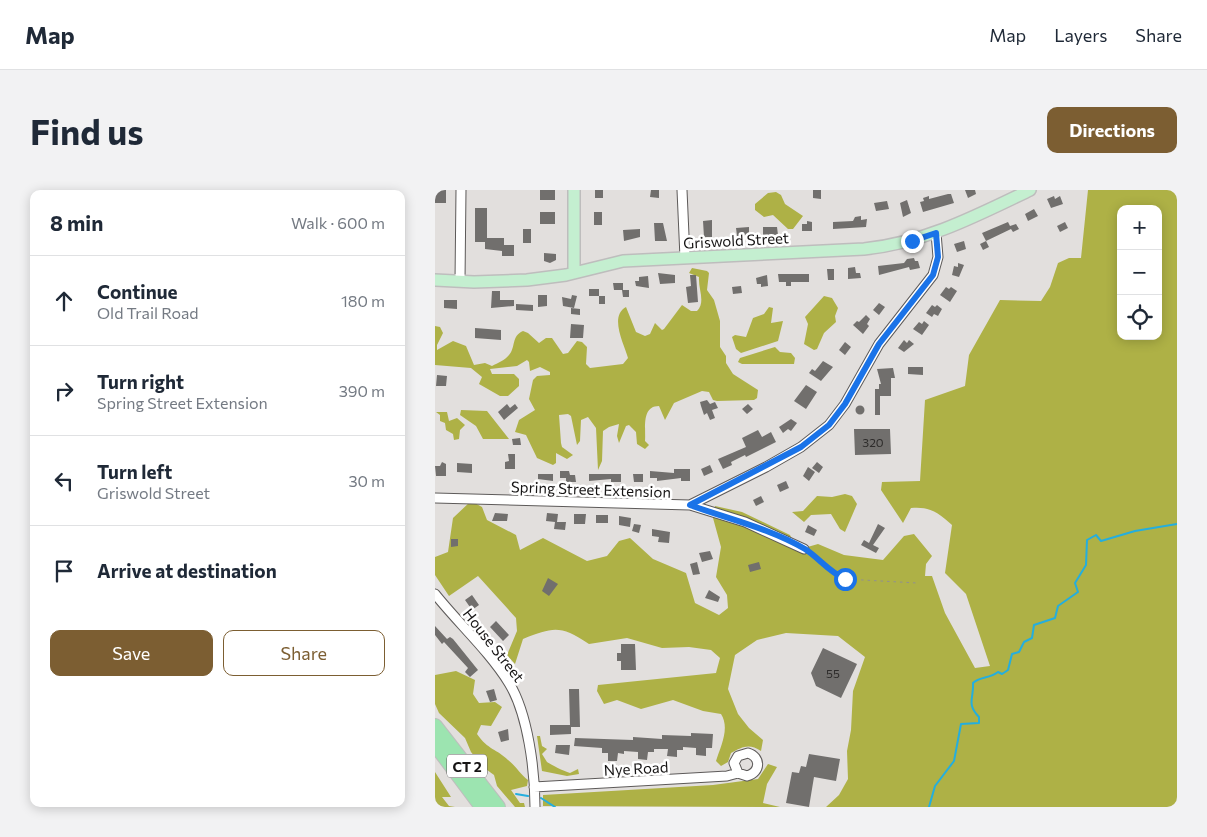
<!DOCTYPE html>
<meta charset="utf-8">
<style>
:root{--surface:#fff;--page:#f2f2f3;--text:#1f2937;--muted:#747a83;--line:#e0e1e3;--accent:#7c5e32}
body{margin:0;font-family:Commissioner,sans-serif;background:var(--page);color:var(--text)}
.controls{position:absolute;right:15px;top:15px;display:grid;overflow:hidden;border-radius:10px;box-shadow:0 2px 12px #0003}
.controls button{width:45px;height:45px;display:grid;place-items:center;padding:0;border:0;border-bottom:1px solid var(--line);background:var(--surface);color:var(--text);font:25px sans-serif}
.stop{position:absolute;width:15px;height:15px;margin:-11px;border:4px solid #1a73e8;border-radius:50%;background:#fff}
.stop.end{background:#1a73e8;border-color:#fff;box-shadow:0 1px 5px #0008}
.list{margin:0;padding:0;list-style:none}
h2{display:flex;justify-content:space-between;align-items:center;height:65px;margin:0;padding:0 20px;font-size:21px}
h2 small{font-size:16px;font-weight:400;color:var(--muted)}
.list li{display:grid;grid-template-columns:32px 1fr auto;gap:15px;align-items:center;box-sizing:border-box;height:90px;padding:0 20px;border-top:1px solid var(--line)}
.list b{display:block;font-size:19px;white-space:nowrap}
.list p{margin:0;font-size:16px;white-space:nowrap;color:var(--muted)}
.list em{font-size:16px;font-style:normal;color:var(--muted)}
.actions{display:flex;gap:10px;padding:15px 20px}
.actions a{flex:1;padding:11px 0;border:1px solid var(--accent);border-radius:10px;text-align:center;font-size:18px;color:var(--accent)}
.actions .main{background:var(--accent);color:#fff}
.icon{flex:none;width:28px;height:28px;fill:none;stroke:currentColor;stroke-width:2;stroke-linecap:round;stroke-linejoin:round}
.map{position:relative;flex:none;width:742px;height:617px;overflow:hidden;border-radius:10px}
header{display:flex;align-items:center;gap:30px;box-sizing:border-box;height:70px;padding:0 25px;background:var(--surface);border-bottom:1px solid var(--line)}
header strong{font-size:24px}
nav{display:flex;gap:28px;margin-inline-start:auto;font-size:18px}
.intro{display:flex;align-items:center;justify-content:space-between;box-sizing:border-box;height:120px;padding:0 30px}
h1{margin:0;font-size:35px}
.button{padding:12px 22px;border-radius:10px;background:var(--accent);color:#fff;font-size:18px;font-weight:700}
main{display:flex;gap:30px;padding:0 30px}
aside{flex:1;background:var(--surface);border-radius:10px;box-shadow:0 2px 12px #0003}
.map>svg:first-child{display:block}
</style>
<header>
<strong>Map</strong>
<nav><a>Map</a><a>Layers</a><a>Share</a></nav>
</header>
<div class="intro"><h1>Find us</h1><a class="button">Directions</a></div>
<main>
<aside>
<h2>8 min<small>Walk · 600 m</small></h2>
<ul class="list">
<li><svg class="icon" aria-label="ahead" viewBox="0 0 24 24"><path d="M12 20V5M6 11l6-6 6 6"/></svg><div><b>Continue</b><p>Old Trail Road</p></div><em>180 m</em></li>
<li><svg class="icon" aria-label="right" viewBox="0 0 24 24"><path d="M7 20v-9h11M14 6l5 5-5 5"/></svg><div><b>Turn right</b><p>Spring Street Extension</p></div><em>390 m</em></li>
<li><svg class="icon" aria-label="left" viewBox="0 0 24 24"><path d="M17 20v-9H6M10 6l-5 5 5 5"/></svg><div><b>Turn left</b><p>Griswold Street</p></div><em>30 m</em></li>
<li><svg class="icon" aria-label="arrive" viewBox="0 0 24 24"><path d="M6 21V4h12l-3 4 3 4H6"/></svg><div><b>Arrive at destination</b></div></li>
</ul>
<div class="actions"><a class="main">Save</a><a>Share</a></div>
</aside>
<div class="map">
<svg width="742" height="617" viewBox="0 0 742 617">
<rect width="100%" height="100%" fill="#e2dfdd"/>
<path fill="#aeb146" fill-rule="evenodd" d="M653 0H742V617H391L404 605 413 589 412 561 416 540 418 501 430 467 403 446 351 443 322 450 300 465 293 499 303 524 314 538 328 550 326 561C314 553 307 557 296 563L293 572 286 576 281 571C286 556 295 538 286 524L268 521 238 510 206 519 182 510 169 514 162 501 163 495 281 483 285 468 276 460 254 457 227 458 192 448 154 454C125 435 119 437 88 449L80 474 72 465 82 441 81 428 43 386 14 406 0 385V367L13 362 18 328 36 311 47 317 52 330 81 345 85 360 108 348 152 371 172 366 184 351 195 348 218 369 251 383 260 413 284 425 293 418 292 405 281 387 286 357 278 328 280 316 307 322 355 345 362 360 383 354 409 365 448 370 469 346 479 344 497 366 491 374 490 386H497L510 423 540 478 555 476 531 404 510 383 517 335C504 323 494 316 476 318L468 333 446 300 447 292 485 291 490 210 530 196 534 165 565 110 606 111 615 97 623 73 634 68H646ZM686 19H723V146H686Z
M341 2 346 5 350 14 368 26 358 39H353L338 25 329 27 320 20V14L333 3Z
M257 78 272 81 274 83 272 100 279 110 285 131V157L291 166V173L298 184 323 200 322 208 319 210 282 211 278 210 274 202 267 201 239 213 230 230 224 216C206 216 211 239 210 251L214 255 210 259 202 254 201 242 194 235 191 236 184 253 182 246 184 234 174 237 168 241 167 271 163 280 161 238 153 227 146 230 145 251 142 255 136 226 133 224 124 225 126 253 127 257 138 265 132 269 121 263V273L118 275 102 268 91 245 80 242 84 230 100 220 94 209 98 190 102 186 115 185V182L105 177 95 181 94 172 92 170 82 176 55 179 57 184H79L84 189V196L73 206H65L44 194 47 187 36 178 0 175V136L5 137 8 143 2 155V160L18 151 31 156 39 175 50 173 57 176C63 173 70 170 74 165 81 157 76 146 88 141L93 143 104 153 111 148H117L128 164 133 163 142 151 147 152 152 157 151 174 155 178 188 174 193 168C189 154 174 126 191 117L201 142 210 146 215 144 220 133 227 140 229 139 247 115 256 121H262C271 112 263 99 264 87L254 83Z
M389 106 397 108 403 118 400 126 401 132 389 143 382 159 379 160 369 154 373 134 370 127Z
M334 117 338 118 336 133 348 131 343 151 306 163 301 159 297 147 300 145 311 147 318 128 329 124Z
M340 157 345 162 356 163 360 168 359 174H307L303 172 305 168Z
M26 220 52 221 74 249H48L41 236 25 225Z
M1 222H12L14 231 22 228 30 235 25 240 24 249 19 250 18 244 11 240 10 233 5 231V225Z
M410 304 417 306 422 314 410 342 405 339 396 324 376 325 369 332 357 322 368 321 382 306 397 307Z
M21 481 40 490 38 504 44 513 60 512 67 517 56 536 46 535 42 544C53 560 62 559 73 570 81 576 85 584 93 590L92 596 76 600 85 613H89L90 617H80L62 596 59 585 48 577 36 562 30 548 4 523 0 514V485Z
M102 546H105L107 556 112 559 107 564 112 572C117 575 128 581 135 583L143 579 144 584 132 586 107 581Z
M333 574 342 577 332 594 328 613 345 617 108 616V605L278 595 323 589Z
M0 582 16 607H7L14 616 20 617H0Z"/>
<g fill="none" stroke-linecap="round" stroke-linejoin="round">
<path stroke="#24aede" stroke-width="2" d="M81 604 93 606
M106 608 120 617
M494 617 500 596 519 571 526 534 544 533V527C531 513 539 509 538 493 545 486 554 489 563 482L567 484 573 480 577 464 584 462 589 452 597 448 599 435 620 428 623 416 643 402 640 393 651 375 652 350 661 345 666 351 700 341 742 334"/>
</g>
<path fill="#716f6d" d="M0 0H11V13H0Z
M105 0H120V10H105Z
M160 0H168V8H160Z
M216 0H224V8L215 7Z
M378 0H386V9L378 8Z
M530 0H540L541 4 533 8Z
M513 4H516L519 13 488 22 485 12 489 11 488 8 494 6V9Z
M619 6 620 9 625 6 628 14 616 18 612 9Z
M472 10 476 23 468 27 465 13Z
M452 11 454 19 441 21 439 13Z
M40 18H52V48H69V55H79V66H67V61L50 59V52H40Z
M599 19 603 26 593 31 590 24Z
M105 22H120V34H105Z
M159 22H167V35H159Z
M426 26V30L432 29 431 37 398 39V32L418 31 420 27Z
M277 30V47H269L268 31Z
M372 31 377 32V41H367V34H372Z
M573 32 575 36 581 34 584 39 578 42 576 39 551 51 554 57 548 60 545 54 551 51 547 43Z
M630 32 633 38 625 42 622 36Z
M219 33H228L232 51H220Z
M314 37V45L302 46 301 38Z
M328 37H342L343 45 328 46Z
M88 39H96V53H88Z
M205 39V47L189 51 188 40Z
M529 51 531 59 522 62 519 54Z
M109 63 121 64V70L115 73 109 71Z
M479 68 480 71H483L485 78 475 80 474 77 444 85 443 76 469 73 472 69Z
M523 73 529 75 524 87 517 85 519 76 523 77Z
M420 77 421 83H425L426 88 413 89V78Z
M392 79H399V90H393Z
M223 83 240 85V93L225 94Z
M343 84H374V92H356V96H351V92H344Z
M255 85H261L263 112 253 113 251 97 256 96Z
M332 85 333 96 326 97V94H322L321 88Z
M213 86 214 98 201 96 200 91H204V87Z
M178 93H188V100H194V107H188L187 100H179Z
M306 96 307 103 298 104 297 97Z
M511 97 514 99 516 97 522 101 515 112 505 105Z
M154 99H164V106H170V114H164V106H154Z
M57 101H65V110H79V116L56 118Z
M103 105H112V116L103 117Z
M137 105 142 106 139 118 128 116 127 107 136 109Z
M9 110H22V119L9 118Z
M444 113 450 117 444 125 438 120Z
M81 114 98 115V121L81 120Z
M497 115 500 117 502 115 507 119 503 126 499 124 497 127 491 123Z
M136 118 145 119V125L136 124Z
M431 125 435 129 432 134 434 136 428 144 418 135 422 131 424 132Z
M489 131 494 135 487 145 478 139 484 132 487 134Z
M136 134 149 135 148 148H135Z
M40 138 66 140V150L40 148Z
M469 150 472 153 474 150 479 154 469 162 463 158Z
M410 152 416 157 410 165 404 160Z
M388 171 398 177 386 191 374 183 377 179 380 181Z
M473 177H488V185L473 184Z
M458 178 460 188H456V206H445V225H440V199H444V194H446L442 179Z
M2 185 12 186 11 196H1Z
M371 195 382 202 371 219 359 211Z
M272 210 275 214 280 212 283 218 277 220 280 228 275 230 272 223 269 225 266 216 265 212Z
M72 214 75 218 80 214 83 218 69 230 63 222Z
M313 214 318 219 312 224 307 219Z
M420.5 220a4.5 4.5 0 1 1 9 0a4.5 4.5 0 1 1-9 0Z
M356 229 362 233 356 241 353 239 348 243 344 237Z
M419 239H455L456 264 420 265Z
M323 240 327 247 336 242 341 252 311 267 310 265 296 272 297 275 288 279 283 269 311 257 307 248Z
M85 248 86 255H78L77 249Z
M73 264H80V279H70V272L74 271Z
M7 272 11 274V286H1L0 276H5Z
M382 272 388 277 384 283 377 278Z
M22 273 37 274V283L22 282Z
M275 275 278 282 269 286 266 279Z
M373 277 380 282 374 291 368 286Z
M239 279H255V291H246V288L222 291V288H215V281L239 283Z
M125 281H134L135 285H140L141 292H131V288H125Z
M103 284H118V291L103 289Z
M154 284H186V292H176V289L154 291Z
M198 284H208V292H199Z
M351 291 354 298 345 302 342 295Z
M326 306 329 312 321 316 318 310Z
M60 323 73 324 72 331H57Z
M112 323 123 324 122 332H131L130 340 119 339 120 332 111 331Z
M139 324H151L150 334H139Z
M161 325H173V333H161Z
M184 326 196 328 195 337 184 335Z
M199 334 206 335 204 343 197 341Z
M443 334 450 338 438 355 444 358 441 363 426 355 429 350 434 353Z
M373 335 382 340 379 346 370 342Z
M217 339 235 342 234 353 223 352 224 347 217 346Z
M16 349H23V356L16 357Z
M275 361 278 369 267 372 264 363Z
M262 372 265 384 258 385 255 374Z
M324 372 326 379 315 382 313 375Z
M113 388 123 394 114 406 107 401Z
M274 400 285 407 283 412 270 408Z
M37 405 44 415 37 420 30 410Z
M61 431 74 445 68 451 55 437Z
M0 436 12 449 15 447 18 449 43 480 35 487 30 482 33 478 9 452 7 454 0 445Z
M186 454H200L201 480H186V471H182V463H186Z
M388 458 422 474 406 508 381 496 376 483Z
M59 499 62 510 55 512 51 501Z
M134 499H144L145 537H136V544L115 545V535H135Z
M73 539 74 550 66 552 63 542Z
M256 543 278 544 277 558H271V566L261 565V558L248 557V560H242V567L232 566 233 559H219V562H213L212 570 203 569V562L189 561V564L183 563 182 571H173V563H167V558L139 556 140 548 198 550V547L227 549V545L256 546Z
M121 555H135L134 565 120 563Z
M374 564 405 569 401 591 379 587 374 617 351 613 357 582 364 583 366 576 371 577Z"/>
<g fill="none" stroke-linecap="round" stroke-linejoin="round">
<g stroke="#5d5a59" stroke-width="11">
<path id="minor" d="M247 0 250 68
M25 91 26 0
M0 308 255 315 331 277 366 257 394 235 410 214 444 154 498 85 503 67 501 43
M255 315 310 332 369 359
M0 404C24 434 54 461 74 493 93 524 100 581 100 617
M99 597 292 586 303 583 312 586C326 582 326 567 313 563L303 566 299 573 303 583"/>
</g>
<g stroke="#bebdbd" stroke-width="14">
<path id="major" d="M139 83V0
M0 90 39 92 92 90 131 85 188 71 429 59C489 53 541 26 595 0"/>
</g>
<g stroke="#bebdbd" stroke-width="16">
<path id="highway" d="M0 536 63 617
M0 554 47 617"/>
</g>
<path stroke="#92908f" stroke-width="1" stroke-dasharray="2.5 4" stroke-linecap="butt" d="M376 364 397 382 410 389 482 393"/>
<use href="#minor" stroke="#fff" stroke-width="9"/>
<use href="#major" stroke="#c4efd0" stroke-width="11"/>
<use href="#highway" stroke="#9ce4b0" stroke-width="14"/>
</g>
<g fill="none" stroke-linecap="round" stroke-linejoin="round">
<path stroke="#1a73e8" stroke-width="6" d="M410 389C394 382 384 368 370 359 334 338 293 329 255 315L366 257 394 235 410 214 444 154 498 85 503 67 501 43 477 51"/>
</g>
<g text-anchor="middle" dominant-baseline="central" stroke-width="5" stroke-linejoin="round" paint-order="stroke">
<g font-size="12" fill="#2e2c2b">
<text x="438" y="252">320</text>
<text x="398" y="483">55</text>
</g>
<rect fill="#fff" stroke="#5d5b5b" stroke-width="1" x="12" y="564.5" width="40" height="23" rx="4"/>
<g font-size="14" font-weight="bold" fill="#171515">
<text x="32" y="576">CT 2</text>
</g>
<g font-size="15" fill="#171515" stroke="#fff">
<text transform="translate(301 50) rotate(-3)">Griswold Street</text>
<text transform="translate(156 299) rotate(2)">Spring Street Extension</text>
<text transform="translate(59 455) rotate(52)">House Street</text>
<text transform="translate(201 578) rotate(-3)">Nye Road</text>
</g>
</g>
</svg>
<div class="controls">
<button>+</button>
<button>−</button>
<button><svg class="icon" aria-label="locate" viewBox="0 0 24 24"><circle cx="12" cy="12" r="6"/><path d="M12 2v4M12 18v4M2 12h4M18 12h4"/></svg></button>
</div>
<div class="stop" style="left:410px;top:389px"></div>
<div class="stop end" style="left:477px;top:51px"></div>
</div>
</main>
